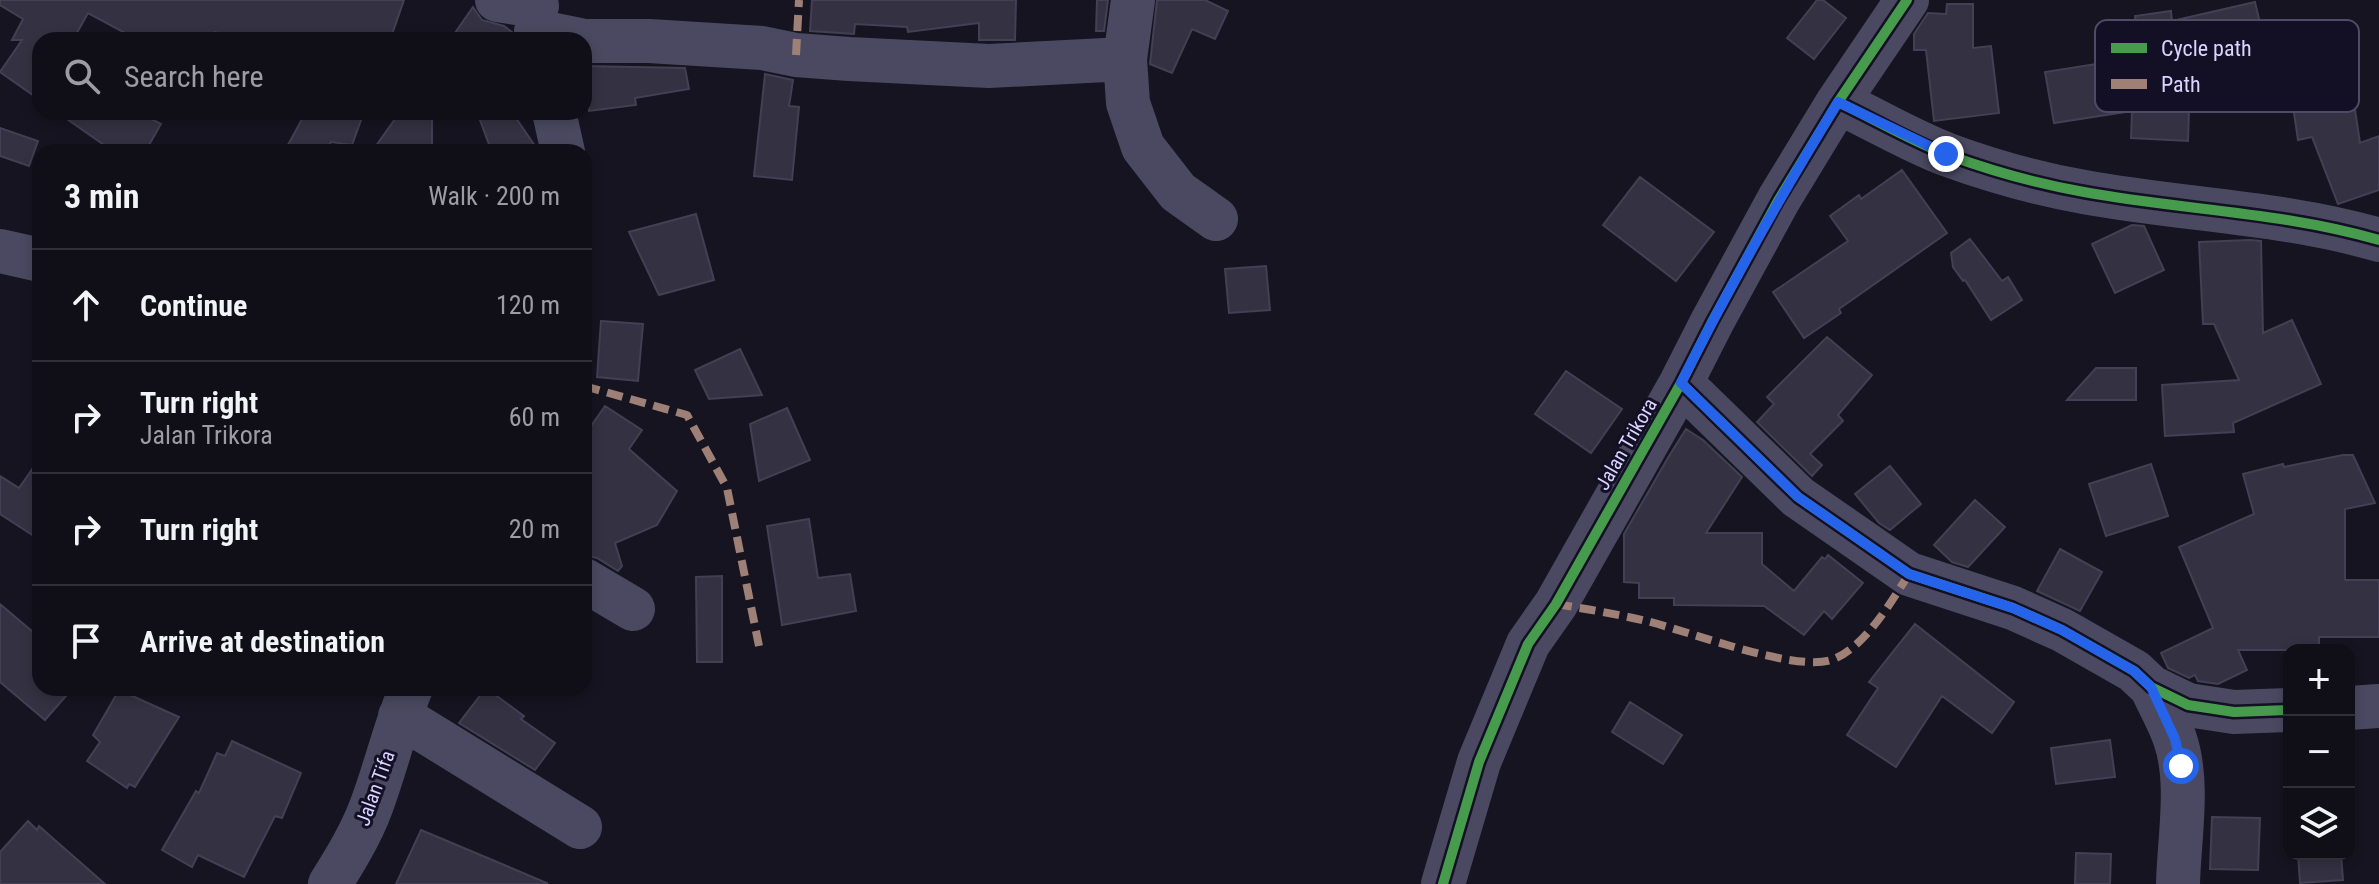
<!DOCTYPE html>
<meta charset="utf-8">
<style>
:root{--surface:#100f18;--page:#1e1d25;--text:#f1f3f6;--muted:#9c9ca2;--line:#302f37}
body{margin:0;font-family:"Roboto Condensed",sans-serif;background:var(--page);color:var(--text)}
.controls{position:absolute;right:24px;bottom:24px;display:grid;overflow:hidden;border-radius:16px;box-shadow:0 4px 12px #0003}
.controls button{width:72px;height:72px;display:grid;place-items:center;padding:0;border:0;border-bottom:2px solid var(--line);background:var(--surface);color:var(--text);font:40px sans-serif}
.stop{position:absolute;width:24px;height:24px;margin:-18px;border:6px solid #2563eb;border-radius:50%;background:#fff}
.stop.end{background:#2563eb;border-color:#fff;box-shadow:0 2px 8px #0008}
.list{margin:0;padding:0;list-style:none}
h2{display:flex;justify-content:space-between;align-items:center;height:104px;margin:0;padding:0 32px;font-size:34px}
h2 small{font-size:26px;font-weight:400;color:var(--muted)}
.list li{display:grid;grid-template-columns:52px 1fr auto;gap:24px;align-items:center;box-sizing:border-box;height:112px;padding:0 32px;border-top:2px solid var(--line)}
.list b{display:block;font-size:30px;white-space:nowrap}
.list p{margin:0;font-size:26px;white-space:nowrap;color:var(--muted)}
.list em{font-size:26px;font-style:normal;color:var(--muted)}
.icon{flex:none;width:44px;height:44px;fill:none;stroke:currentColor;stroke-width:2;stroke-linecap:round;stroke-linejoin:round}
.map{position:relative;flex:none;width:2379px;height:884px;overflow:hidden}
.search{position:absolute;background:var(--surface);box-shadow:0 4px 12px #0003;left:32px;top:32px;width:560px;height:88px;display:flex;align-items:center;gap:20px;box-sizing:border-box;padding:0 28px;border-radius:24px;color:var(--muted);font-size:30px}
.panel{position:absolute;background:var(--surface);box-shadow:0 4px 12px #0003;left:32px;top:144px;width:560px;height:552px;border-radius:24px}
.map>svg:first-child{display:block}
</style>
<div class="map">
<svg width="2379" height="884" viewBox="0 0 2379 884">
<rect width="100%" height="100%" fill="#161420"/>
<path fill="#343242" stroke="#433f54" stroke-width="2" d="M0 0H404L390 40H239L215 32 211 40H138L88 13 73 40H40V100L0 72 22 40H12L23 19 0 5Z
M812 0H1016L1015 40H979V23L908 32 907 27 855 24 854 34 810 31Z
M1097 0H1108L1104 31H1096Z
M1157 0H1205L1228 11 1215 39 1192 29 1172 73 1150 64Z
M1817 0H1823L1846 18 1814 59 1787 38Z
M2255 2 2276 91 2189 110 2188 141 2131 138 2132 111 2054 123 2045 72 2141 57 2135 16 2171 11 2172 21Z
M1947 4H1973V48L1991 46 1999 113 1934 121 1926 50H1914V34L1928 13 1946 14Z
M473 7 482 20 504 26 512 32 513 40H450Z
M2347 56 2360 143 2379 136V190L2338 204 2312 137 2298 140 2287 66Z
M584 66 685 68 689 89 635 98 636 105 589 111Z
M765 74 793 80 789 106 799 107 792 180 754 176Z
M57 112H138L161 124 145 152H114Z
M306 112H364L352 145 331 142 325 152H284Z
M400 112H432V148L373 150Z
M477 112H512L535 146 490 147Z
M0 128 38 141 29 166 0 156Z
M1902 170 1947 233 1839 309 1841 313 1804 338 1773 292 1848 241 1830 216 1859 195 1861 199Z
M1640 177 1714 232 1676 281 1603 225Z
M696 214 714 280 659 295 629 232Z
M2132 225 2144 226 2164 270 2115 293 2092 244Z
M1970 239 2002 281 2008 277 2022 300 1991 320 1965 280 1963 281 1953 267 1951 253Z
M2250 240 2261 241 2263 333 2292 320 2321 384 2233 423 2234 432 2165 436 2162 385 2239 380 2214 324H2203L2199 242Z
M1266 266 1270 310 1229 313 1225 269Z
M601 321 643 324 638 381 597 377Z
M1827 337 1872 375 1838 415 1843 421 1810 454 1822 465 1812 476 1757 422 1774 404 1767 397Z
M740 349 762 395 709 399 695 370Z
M2096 368H2136V400H2067Z
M1566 371 1622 409 1591 453 1535 414Z
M605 406 642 430 629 449 677 491 657 525 615 543 622 566 618 571 597 558 584 555V436Z
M787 408 810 460 759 481 750 424Z
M1686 429 1703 440 1742 477 1706 533H1762V564L1794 591 1822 557 1825 559 1828 555 1863 583 1832 619 1824 611 1804 635 1764 606 1674 605V598H1639V583L1624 582V534L1669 456Z
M2343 455H2353L2375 503 2345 509V580H2379V637H2319V650H2238L2247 670 2218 684 2198 681 2195 675 2189 678 2168 668 2161 653 2213 628 2179 547 2254 514 2243 474 2283 464 2284 467Z
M40 458V540L0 514V476L19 488Z
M2151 464 2168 516 2106 536 2089 484Z
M1890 466 1921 504 1890 530 1879 523 1855 494Z
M1975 500 2005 527 1968 567 1952 562 1934 545Z
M809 519 818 578 850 574 856 611 782 625 767 526Z
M2060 549 2102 572 2080 611 2037 591Z
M722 576V662H697L696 577Z
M0 604 40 638V688H73L45 720 0 682Z
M1915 624 2014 702 1992 733 1942 696 1896 767 1847 735 1878 688 1869 682Z
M486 688 524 716 521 719 555 743 535 770 459 723Z
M119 690 179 717 135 787 129 784 127 788 87 761 100 742 93 735Z
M1630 702 1682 735 1663 764 1612 732Z
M2110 740 2115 777 2056 784 2051 748Z
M232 741 301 773 282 818 275 816 244 877 198 855 192 867 162 850 196 791 199 793 217 753 225 756Z
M2212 817 2260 818 2258 870 2210 869Z
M28 821 37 830 39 826 105 884H0V852Z
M421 830 547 883 546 884H396Z
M2076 853 2111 854 2110 884H2075Z
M2298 854H2341L2343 880 2300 883Z"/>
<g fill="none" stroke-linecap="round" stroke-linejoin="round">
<path stroke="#4b4961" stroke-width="44" d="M497 0 537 6
M1133 0 1125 59 1128 103 1143 147 1178 192 1216 219
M536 31 580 40
M584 41H649L762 48 796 55 849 59 989 66 1125 59
M1838 102C1874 119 1911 141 1948 155 1992 171 2038 184 2084 192 2182 210 2283 212 2379 240
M554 112 563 152
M0 251 40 260
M1681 383 1798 497 1909 574 2013 608 2062 630 2134 671 2151 687 2188 705 2234 712 2289 710
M584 580 633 609
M2151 687C2159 704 2169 721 2175 739 2190 783 2179 838 2178 884
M2349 708 2379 706
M400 716 580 827
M330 884C345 860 361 834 371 807 386 767 395 727 411 688
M1443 884 1479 762 1528 644 1556 604 1681 383 1712 322 1779 199 1838 102 1907 0"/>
<path stroke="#9e8076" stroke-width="8" stroke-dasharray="16 8" stroke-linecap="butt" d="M796 55 799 0
M584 386 687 415 727 488 759 646
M1556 604C1586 609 1617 614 1646 621 1689 631 1793 672 1831 660 1864 649 1891 602 1909 574"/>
<g stroke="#130f25" stroke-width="15">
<path id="cycleway" d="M1838 102C1874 119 1911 141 1948 155 1992 171 2038 184 2084 192 2182 210 2283 212 2379 240
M1681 383 1798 497 1909 574 2013 608 2062 630 2134 671 2151 687 2188 705 2234 712 2289 710
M1443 884 1479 762 1528 644 1556 604 1681 383 1712 322 1779 199 1838 102 1907 0"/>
</g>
<use href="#cycleway" stroke="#469c4c" stroke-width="10"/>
</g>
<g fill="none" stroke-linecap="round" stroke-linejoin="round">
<path stroke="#2563eb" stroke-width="10" d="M1946 154 1838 102C1782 194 1729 287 1681 383L1798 497 1909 574 2013 608 2062 630 2134 671 2151 687 2175 739 2181 766"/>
</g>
<g text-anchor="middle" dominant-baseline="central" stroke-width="6" stroke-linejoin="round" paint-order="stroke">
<g font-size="20" fill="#dad4ff" stroke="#130f25">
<text transform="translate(1626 444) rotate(-60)">Jalan Trikora</text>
<text transform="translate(375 788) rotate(-70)">Jalan Tifa</text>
</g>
</g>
<rect x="2095" y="20" width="264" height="92" rx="12" fill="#130f25" stroke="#4f4a66" stroke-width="2"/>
<rect x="2111" y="43" width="36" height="10" fill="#469c4c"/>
<rect x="2111" y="79" width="36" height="10" fill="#9e8076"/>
<g font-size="22" fill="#dad4ff">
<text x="2161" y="56">Cycle path</text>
<text x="2161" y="92">Path</text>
</g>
</svg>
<div class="controls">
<button>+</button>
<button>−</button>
<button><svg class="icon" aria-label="layers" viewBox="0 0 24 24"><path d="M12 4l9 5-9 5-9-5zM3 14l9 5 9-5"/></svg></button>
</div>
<div class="stop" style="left:2181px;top:766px"></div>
<div class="stop end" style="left:1946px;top:154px"></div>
<div class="search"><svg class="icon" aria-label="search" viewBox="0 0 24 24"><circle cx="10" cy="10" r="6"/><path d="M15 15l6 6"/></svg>Search here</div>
<section class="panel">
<h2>3 min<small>Walk · 200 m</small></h2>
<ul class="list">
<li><svg class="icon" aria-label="ahead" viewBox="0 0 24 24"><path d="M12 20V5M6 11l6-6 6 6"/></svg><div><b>Continue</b></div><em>120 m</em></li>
<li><svg class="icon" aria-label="right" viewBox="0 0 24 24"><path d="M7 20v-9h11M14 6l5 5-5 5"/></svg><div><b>Turn right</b><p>Jalan Trikora</p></div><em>60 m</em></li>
<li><svg class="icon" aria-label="right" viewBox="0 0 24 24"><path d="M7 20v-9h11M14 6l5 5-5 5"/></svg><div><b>Turn right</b></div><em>20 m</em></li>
<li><svg class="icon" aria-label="arrive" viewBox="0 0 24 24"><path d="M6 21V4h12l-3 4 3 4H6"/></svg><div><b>Arrive at destination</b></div></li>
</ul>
</section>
</div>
